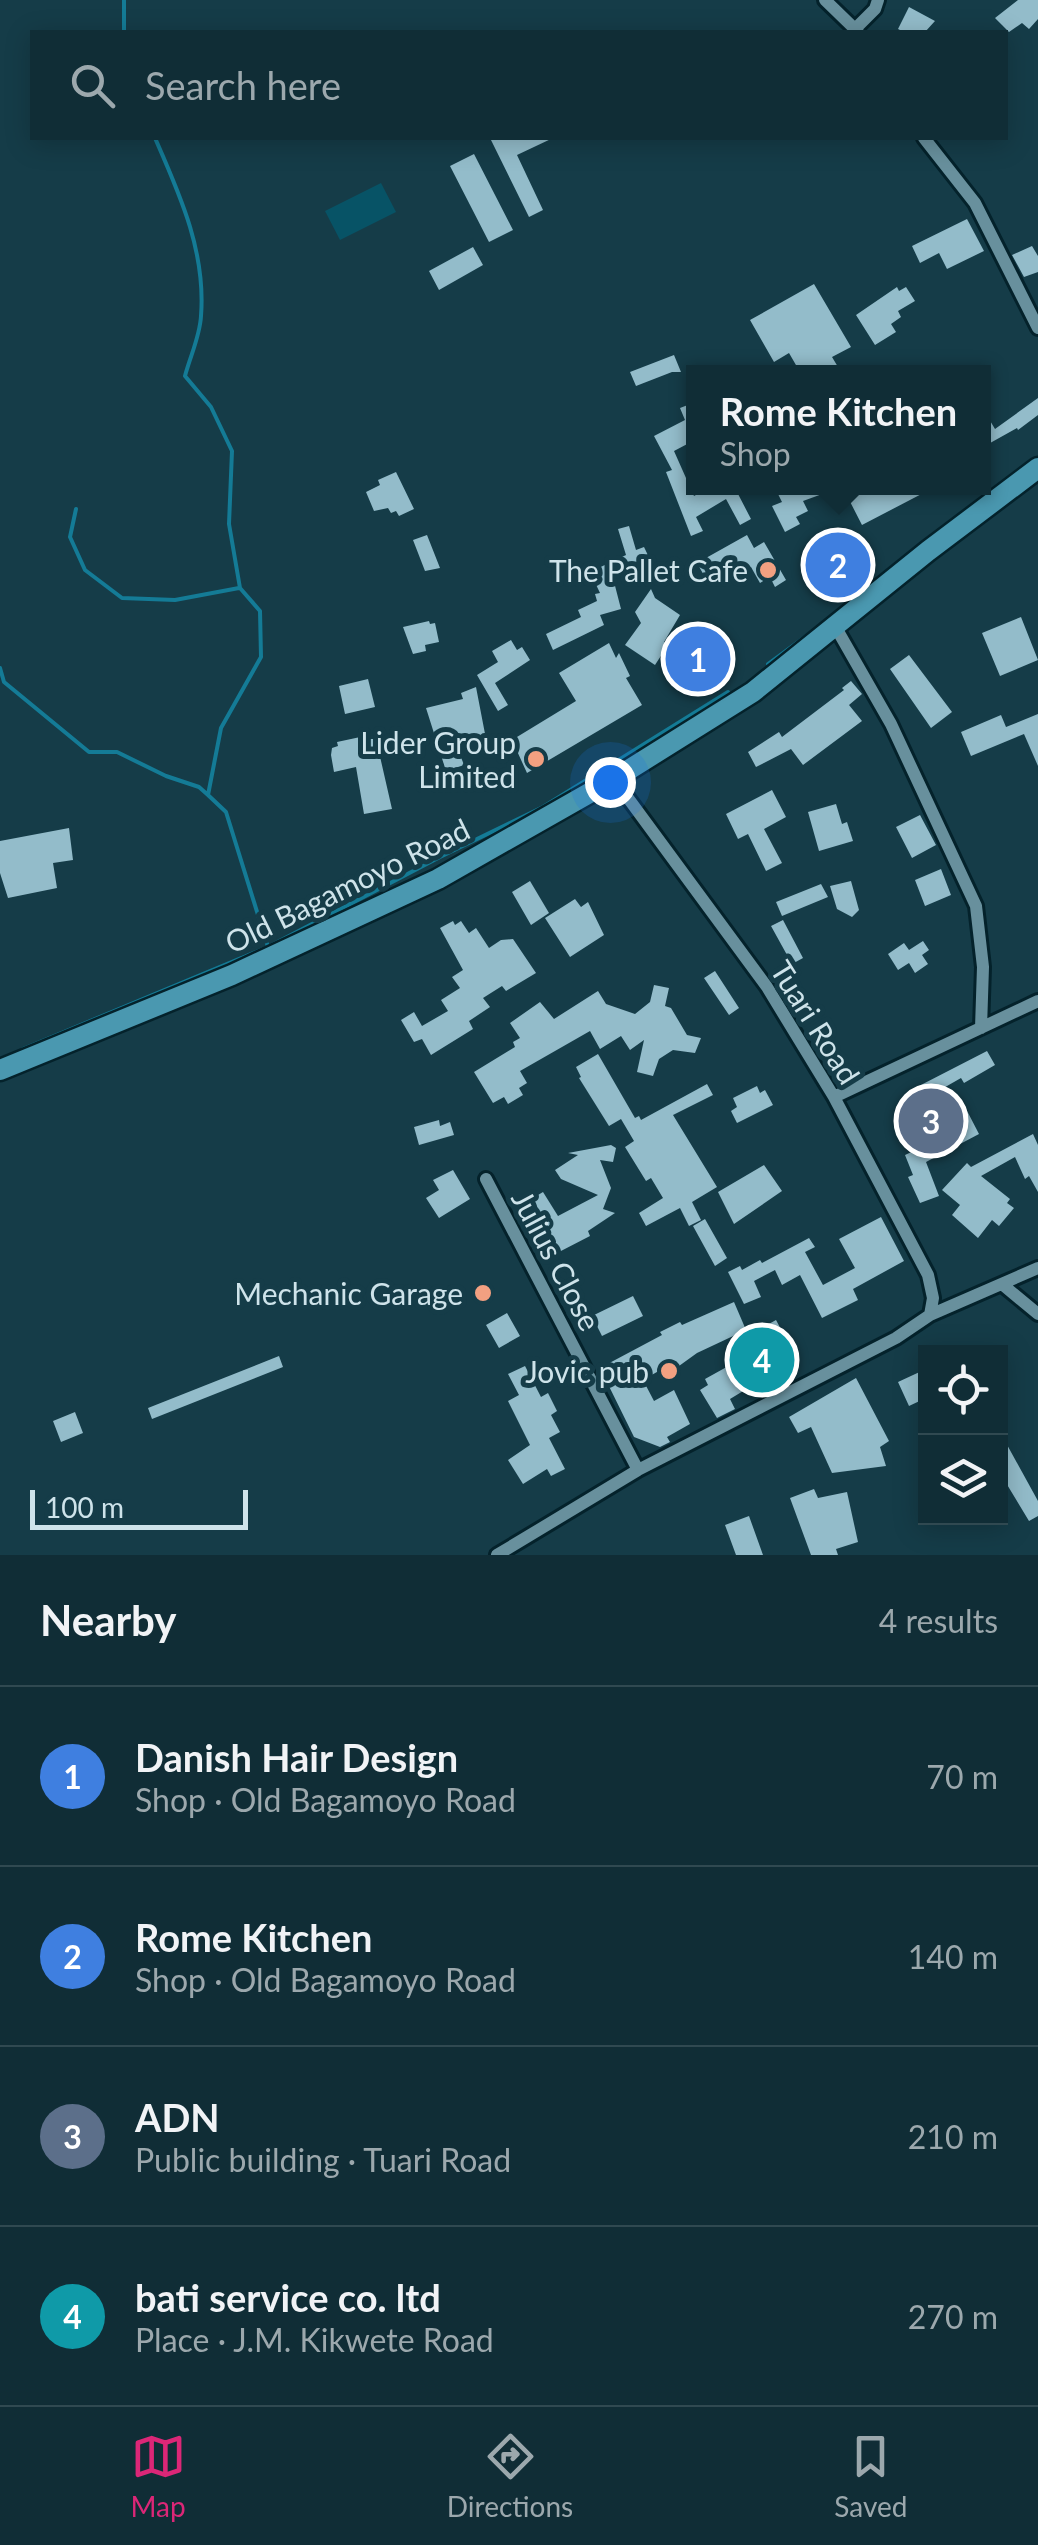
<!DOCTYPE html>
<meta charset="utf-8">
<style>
:root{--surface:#102d36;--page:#1e3942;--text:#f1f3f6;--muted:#9ca8ad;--line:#304951;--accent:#db2777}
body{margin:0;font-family:Lato,sans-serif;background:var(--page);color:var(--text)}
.controls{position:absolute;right:30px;bottom:30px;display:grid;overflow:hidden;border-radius:0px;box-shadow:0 5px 25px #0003}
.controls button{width:90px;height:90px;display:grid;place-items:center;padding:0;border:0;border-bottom:2px solid var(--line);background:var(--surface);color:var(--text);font:50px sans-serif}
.scale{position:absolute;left:30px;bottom:25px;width:218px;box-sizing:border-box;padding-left:10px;border:5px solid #cee3ea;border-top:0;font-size:28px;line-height:35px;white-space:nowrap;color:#cee3ea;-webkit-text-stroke:8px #153c48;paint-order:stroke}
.you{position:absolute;left:610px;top:782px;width:35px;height:35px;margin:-25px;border:8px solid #fff;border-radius:50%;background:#1a73e8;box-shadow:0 0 0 15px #1a73e833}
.badge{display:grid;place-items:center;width:65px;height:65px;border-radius:50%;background:var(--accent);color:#fff;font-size:32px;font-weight:700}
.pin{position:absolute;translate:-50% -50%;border:5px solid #fff;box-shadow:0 2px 10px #0006}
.popup{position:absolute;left:686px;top:365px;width:305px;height:130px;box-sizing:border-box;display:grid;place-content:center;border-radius:0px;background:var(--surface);filter:drop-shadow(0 2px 8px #0005);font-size:32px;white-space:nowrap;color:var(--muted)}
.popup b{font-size:38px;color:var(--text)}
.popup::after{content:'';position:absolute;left:50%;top:100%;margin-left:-20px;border:20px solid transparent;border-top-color:var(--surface)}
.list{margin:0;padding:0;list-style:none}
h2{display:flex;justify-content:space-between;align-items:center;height:130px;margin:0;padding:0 40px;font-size:42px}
h2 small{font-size:32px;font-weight:400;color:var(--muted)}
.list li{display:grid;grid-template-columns:65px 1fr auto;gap:30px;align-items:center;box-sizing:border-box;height:180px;padding:0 40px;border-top:2px solid var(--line)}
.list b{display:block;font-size:38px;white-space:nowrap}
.list p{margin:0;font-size:32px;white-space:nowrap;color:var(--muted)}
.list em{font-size:32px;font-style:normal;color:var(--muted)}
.icon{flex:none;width:55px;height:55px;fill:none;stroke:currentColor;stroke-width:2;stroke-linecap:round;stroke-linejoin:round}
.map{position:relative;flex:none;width:1038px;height:1555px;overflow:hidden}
.search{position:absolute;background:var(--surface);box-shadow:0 5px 25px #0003;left:30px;right:30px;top:30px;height:110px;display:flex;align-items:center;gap:25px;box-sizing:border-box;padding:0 35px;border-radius:0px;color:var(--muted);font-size:38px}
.sheet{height:850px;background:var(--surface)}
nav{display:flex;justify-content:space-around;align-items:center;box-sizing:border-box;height:140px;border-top:2px solid var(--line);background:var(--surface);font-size:28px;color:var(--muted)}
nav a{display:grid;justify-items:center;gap:5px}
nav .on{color:var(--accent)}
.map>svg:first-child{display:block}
</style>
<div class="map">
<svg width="1038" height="1555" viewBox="0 0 1038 1555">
<rect width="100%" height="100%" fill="#153c48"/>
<path fill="#075366" d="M381 183 396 212 340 240 325 211Z"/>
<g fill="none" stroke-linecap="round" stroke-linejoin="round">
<path stroke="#147b96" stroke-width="4" d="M124 0V32
M155 138C180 195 206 252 201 316 200 336 190 357 185 376L211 407 232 451 229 524 240 588 260 611 261 657 221 728 208 795 226 812 268 947 440 857 543 807 728 692
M76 509 70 537 85 570 122 598 175 600 239 588
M768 664 813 631
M0 668 4 682 89 752H117L166 776 199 787 208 795
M23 1049 268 947"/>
</g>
<path fill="#93bcca" d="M1018 0H1038V19L1029 29 1022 23 1009 32 995 18Z
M909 7 935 21 925 32H904L898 29Z
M490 138H553L517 155 543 210 529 217Z
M474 154 513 230 489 242 450 166Z
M967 219 984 251 947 269 939 253 920 263 912 246Z
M1032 246 1038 256V272L1024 277 1012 255Z
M473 247 483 265 439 290 429 271Z
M814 284 851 347 832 357 841 372H800L789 353 774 362 750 320Z
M897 287 899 291 906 287 915 301 898 311 901 317 891 324 896 332 875 345 856 315Z
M674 355 681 372H672L636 386 630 372Z
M1038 398V415L1018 430 1017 428 983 447V409L995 429Z
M693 403V441L674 451 694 496 709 488H744L737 492 751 519 740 525 726 499 696 517 703 531 691 536 666 472 672 470 654 436 685 420 680 408Z
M396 472 414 509 399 516 396 511 391 513 388 508 374 511 366 492 380 485 378 480Z
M775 488H835L836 489 803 501 808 511 796 517 800 524 785 532 772 506 782 502Z
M843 488H933L862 525Z
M629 526 636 550 644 547 656 572 639 580 634 568 613 578 621 609 600 615 604 625 553 650 546 634 581 617 578 610 597 601 595 594 600 593 590 572 626 555 618 529Z
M840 532 856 552 850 557 853 561 834 576 831 572 818 582 803 555Z
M427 535 440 568 425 571 413 540Z
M747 535 754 548 764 542 786 580 775 587 770 577 760 583 751 567 710 586 697 563Z
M651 589 655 598 680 615 664 642 668 645 655 665 625 645 641 623 635 612Z
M1021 617 1038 660 1000 676 982 633Z
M429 621 430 624 435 623 439 642 425 645 426 651 413 654 403 627Z
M511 640 517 650 522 647 530 660 495 683 508 705 498 711 477 675 498 662 492 651Z
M609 643 616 658 619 653 630 676 626 678 642 705 527 773 512 740 576 701 559 673Z
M909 655 952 712 931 728 890 669Z
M368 679 375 707 345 714 339 686Z
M851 681 862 694 849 705 862 721 803 765 791 749 756 767 748 752 779 732 782 737 844 690 842 688Z
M476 687 486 739 472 741 474 747 459 752 464 765 446 771 426 708 463 699 461 693Z
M1038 714V766L1024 734 971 756 961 732 1001 715 1006 727Z
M365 736V739H376L392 809 364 814 356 767 334 772 331 755 332 748 338 746 337 742Z
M772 790 786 817 764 829 782 863 766 871 748 834 738 839 726 814Z
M836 804 842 824 847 822 853 841 819 851 808 812Z
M920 815 936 845 912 858 896 827Z
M69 828 73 860 53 863 57 888 8 898 0 873V841Z
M941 869 951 895 925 906 915 880Z
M530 881 549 913 531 925 512 892Z
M851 881 859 910 852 917 837 909 830 886Z
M821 884 828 897 782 916 776 902Z
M575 899 581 907 588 902 604 935 570 957 545 918Z
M783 920 803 958 792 964 771 926Z
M453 921 455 925 461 921 469 933 476 928 489 948 501 940 513 939 536 973 506 991 502 986 483 998 490 1007 469 1021 473 1029 431 1055 422 1039 414 1042 401 1020 414 1012 422 1026 448 1011 441 1000 460 988 452 977 463 970 440 928Z
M923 941 929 950 922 955 928 964 915 973 909 963 898 970 888 954 904 943 909 950Z
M715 971 739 1008 729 1015 704 978Z
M654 985 669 988 665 1006 671 1008 687 1035 701 1038 695 1053 673 1050 659 1059 653 1076 637 1072 644 1040 630 1050 621 1036 600 1049 590 1031 520 1071 527 1083 519 1088 523 1095 508 1104 504 1097 493 1103 474 1072 515 1047 513 1042 520 1038 510 1023 540 1002 554 1019 598 991 606 1004 635 1014 650 1002Z
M987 1051 995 1065 964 1083 961 1078 940 1090 954 1113 965 1107 979 1134 926 1162 939 1196 920 1203 908 1177 913 1175 905 1155 933 1142 925 1127 937 1121 917 1087Z
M598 1054 635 1118 639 1116 641 1120 707 1084 713 1095 673 1115 717 1187 692 1202 701 1220 689 1226 680 1208 646 1226 639 1213 663 1198 651 1178 646 1181 625 1147 634 1141 621 1119 609 1126 579 1078 581 1077 576 1067Z
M757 1086 760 1093 765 1090 773 1105 737 1123 731 1111 737 1107 733 1098Z
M439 1120 440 1126 450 1122 454 1135 419 1145 414 1127Z
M1033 1134 1038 1145V1192L1029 1176 1025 1179 1015 1157 981 1176 1010 1199 1007 1203 1014 1208 999 1226 992 1220 978 1238 952 1215 960 1205 942 1190 967 1163 971 1167Z
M611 1145 616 1148 613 1162 600 1160 611 1188 603 1209 615 1213 588 1231 590 1236 559 1252 533 1198 543 1192 558 1216 598 1195 561 1179 555 1170 578 1155 568 1153Z
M764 1165 782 1191 734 1224 718 1192Z
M453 1170 470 1199 439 1218 426 1198 439 1190 433 1180Z
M881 1217 904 1261 853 1289 858 1300 822 1318 800 1275 782 1285 775 1270 754 1281 761 1297 744 1304 728 1272 740 1266 742 1270 760 1260 762 1263 809 1238 815 1247 805 1252 823 1285 855 1268 839 1239Z
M705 1219 727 1258 715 1266 693 1226Z
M633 1296 643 1316 602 1336 592 1316Z
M734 1302 746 1330 697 1353 679 1366 676 1361 643 1380 654 1401 674 1390 690 1424 667 1437 670 1442 660 1447 634 1437 600 1368 662 1335 660 1332 680 1322 682 1325Z
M507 1313 520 1336 499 1348 486 1325Z
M776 1320 784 1335 764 1347 782 1381 768 1388 763 1379 730 1399 735 1409 717 1418 700 1390 708 1385 705 1379 750 1354 742 1339Z
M279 1356 283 1367 152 1419 148 1408Z
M525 1366 541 1397 548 1393 557 1411 551 1415 560 1432 549 1438 565 1469 551 1476 547 1469 523 1484 508 1460 530 1445 508 1401 519 1395 508 1374Z
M926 1369V1398L909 1406 898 1382Z
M856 1378 889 1441 880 1447 886 1466 832 1473 811 1427 798 1433 789 1417Z
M75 1412 83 1433 61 1442 53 1421Z
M1000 1432 1038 1501V1516L1029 1521 1000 1473Z
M814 1489 818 1498 847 1492 858 1542 836 1549 838 1555H811L790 1498Z
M749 1516 763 1555H736L725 1525Z"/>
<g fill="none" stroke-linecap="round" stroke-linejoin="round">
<g stroke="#04222b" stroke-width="18">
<path id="street" d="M825 0 858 32
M855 29 875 9 878 0
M924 138 975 203 1038 328
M835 626 891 724 976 906 983 967 981 1028
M614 779 767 987 834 1097 928 1275 933 1298 930 1315
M834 1097 1038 1001
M486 1179 638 1470
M1003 1285 1038 1314
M497 1555 638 1470 896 1338 930 1315 1038 1268"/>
</g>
<g stroke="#04222b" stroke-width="25">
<path id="primary" d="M0 1070 232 975 438 879 614 779 753 692 928 551 1038 468"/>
</g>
<use href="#street" stroke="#68909d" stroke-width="12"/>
<use href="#primary" stroke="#4a98b0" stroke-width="20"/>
</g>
<g fill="#f2a081" stroke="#153c48" stroke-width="4">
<circle cx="768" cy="570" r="10"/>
<circle cx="536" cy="759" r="10"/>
<circle cx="483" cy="1293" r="10"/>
<circle cx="669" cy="1371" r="10"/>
</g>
<g text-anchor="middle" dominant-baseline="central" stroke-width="10" stroke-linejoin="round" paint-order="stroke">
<g font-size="30" fill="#cee3ea" stroke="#153c48" text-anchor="end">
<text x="748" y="570">The Pallet Cafe</text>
<text x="516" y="742">Lider Group<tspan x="516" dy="34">Limited</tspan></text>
<text x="463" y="1293">Mechanic Garage</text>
<text x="649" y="1371">Jovic pub</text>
</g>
<g font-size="30" fill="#cee3ea" stroke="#153c48">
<text transform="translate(347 885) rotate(-26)">Old Bagamoyo Road</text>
<text transform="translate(816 1022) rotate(58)">Tuari Road</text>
<text transform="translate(557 1260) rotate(62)">Julius Close</text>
</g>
</g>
</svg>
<div class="controls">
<button><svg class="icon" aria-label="locate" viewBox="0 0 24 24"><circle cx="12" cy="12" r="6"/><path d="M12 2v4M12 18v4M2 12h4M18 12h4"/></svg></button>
<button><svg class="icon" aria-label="layers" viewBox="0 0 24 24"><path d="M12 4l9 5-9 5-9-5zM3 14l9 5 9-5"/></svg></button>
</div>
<div class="scale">100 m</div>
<div class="you"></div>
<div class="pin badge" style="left:698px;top:659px;background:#3f7fe0">1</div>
<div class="pin badge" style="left:838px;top:565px;background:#3f7fe0">2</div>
<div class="popup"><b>Rome Kitchen</b>Shop</div>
<div class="pin badge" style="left:931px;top:1121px;background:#5c6f8a">3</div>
<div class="pin badge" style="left:762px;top:1360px;background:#0f9aa8">4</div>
<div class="search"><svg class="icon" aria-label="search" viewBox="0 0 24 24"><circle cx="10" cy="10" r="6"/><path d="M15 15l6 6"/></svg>Search here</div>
</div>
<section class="sheet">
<h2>Nearby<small>4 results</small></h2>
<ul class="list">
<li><span class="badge" style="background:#3f7fe0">1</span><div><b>Danish Hair Design</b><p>Shop · Old Bagamoyo Road</p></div><em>70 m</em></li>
<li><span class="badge" style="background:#3f7fe0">2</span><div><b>Rome Kitchen</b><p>Shop · Old Bagamoyo Road</p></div><em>140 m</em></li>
<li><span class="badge" style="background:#5c6f8a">3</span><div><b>ADN</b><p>Public building · Tuari Road</p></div><em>210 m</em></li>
<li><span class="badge" style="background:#0f9aa8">4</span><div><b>bati service co. ltd</b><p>Place · J.M. Kikwete Road</p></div><em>270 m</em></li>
</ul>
</section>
<nav>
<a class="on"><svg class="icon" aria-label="map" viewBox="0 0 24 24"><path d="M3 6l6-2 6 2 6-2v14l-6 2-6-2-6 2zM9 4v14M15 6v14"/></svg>Map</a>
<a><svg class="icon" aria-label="directions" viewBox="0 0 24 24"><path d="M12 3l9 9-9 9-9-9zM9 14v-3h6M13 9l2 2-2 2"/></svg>Directions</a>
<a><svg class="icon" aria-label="saved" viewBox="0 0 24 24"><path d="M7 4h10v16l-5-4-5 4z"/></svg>Saved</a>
</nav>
